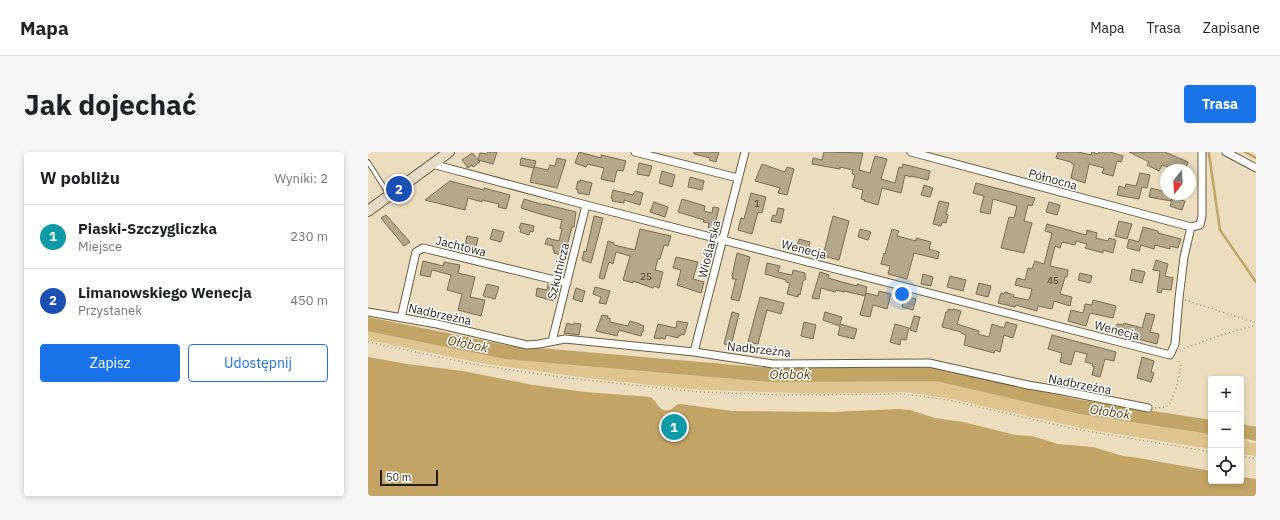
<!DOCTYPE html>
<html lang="pl">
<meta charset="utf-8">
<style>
:root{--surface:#fff;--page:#f6f6f6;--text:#202124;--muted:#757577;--line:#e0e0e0;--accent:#1a73e8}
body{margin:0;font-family:"IBM Plex Sans",sans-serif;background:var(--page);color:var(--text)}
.controls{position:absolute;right:12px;bottom:12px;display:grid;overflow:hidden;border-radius:4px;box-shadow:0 2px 6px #0003}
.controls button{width:36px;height:36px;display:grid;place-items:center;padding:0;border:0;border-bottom:1px solid var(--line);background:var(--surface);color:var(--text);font:20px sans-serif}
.compass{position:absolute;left:792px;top:12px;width:36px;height:36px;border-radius:50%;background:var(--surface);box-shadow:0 2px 6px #0003;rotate:197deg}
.scale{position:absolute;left:12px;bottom:10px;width:58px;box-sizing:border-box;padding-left:4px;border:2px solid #231e12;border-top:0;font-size:11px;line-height:14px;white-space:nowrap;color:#231e12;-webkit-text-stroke:3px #fff;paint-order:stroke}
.you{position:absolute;left:534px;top:142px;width:14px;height:14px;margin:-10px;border:3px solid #fff;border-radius:50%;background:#1a73e8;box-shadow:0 0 0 6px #1a73e833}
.badge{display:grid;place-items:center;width:26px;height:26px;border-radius:50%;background:var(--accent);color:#fff;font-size:13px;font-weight:700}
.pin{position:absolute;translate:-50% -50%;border:2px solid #fff;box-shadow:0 1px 4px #0006}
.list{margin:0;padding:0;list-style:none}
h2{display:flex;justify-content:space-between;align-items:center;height:52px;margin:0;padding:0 16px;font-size:17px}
h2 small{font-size:13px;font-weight:400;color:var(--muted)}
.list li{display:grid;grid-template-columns:26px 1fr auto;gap:12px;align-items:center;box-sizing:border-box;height:64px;padding:0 16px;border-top:1px solid var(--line)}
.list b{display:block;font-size:15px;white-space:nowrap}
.list p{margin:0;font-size:13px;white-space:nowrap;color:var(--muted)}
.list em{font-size:13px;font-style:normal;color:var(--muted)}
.actions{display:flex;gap:8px;padding:12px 16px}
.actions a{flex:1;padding:9px 0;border:1px solid var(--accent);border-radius:4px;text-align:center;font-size:14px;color:var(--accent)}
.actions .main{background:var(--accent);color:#fff}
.icon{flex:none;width:22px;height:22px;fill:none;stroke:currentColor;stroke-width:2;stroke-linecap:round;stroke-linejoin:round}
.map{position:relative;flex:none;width:888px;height:344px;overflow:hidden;border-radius:4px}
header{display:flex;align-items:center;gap:24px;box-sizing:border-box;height:56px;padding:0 20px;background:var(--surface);border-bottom:1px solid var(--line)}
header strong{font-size:19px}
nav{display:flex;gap:22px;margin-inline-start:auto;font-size:14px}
.intro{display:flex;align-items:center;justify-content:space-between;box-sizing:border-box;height:96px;padding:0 24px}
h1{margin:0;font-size:28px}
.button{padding:10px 18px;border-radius:4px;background:var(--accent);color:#fff;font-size:14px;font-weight:700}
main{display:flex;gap:24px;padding:0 24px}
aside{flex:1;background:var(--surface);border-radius:4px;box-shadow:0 2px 6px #0003}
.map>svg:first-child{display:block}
</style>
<header>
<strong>Mapa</strong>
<nav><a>Mapa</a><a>Trasa</a><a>Zapisane</a></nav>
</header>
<div class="intro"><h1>Jak dojechać</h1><a class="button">Trasa</a></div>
<main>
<aside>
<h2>W pobliżu<small>Wyniki: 2</small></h2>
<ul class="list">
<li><span class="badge" style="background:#0f9aa8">1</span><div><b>Piaski-Szczygliczka</b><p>Miejsce</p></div><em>230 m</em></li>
<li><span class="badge" style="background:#1a4fb4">2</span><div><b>Limanowskiego Wenecja</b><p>Przystanek</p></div><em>450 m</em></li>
</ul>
<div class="actions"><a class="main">Zapisz</a><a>Udostępnij</a></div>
</aside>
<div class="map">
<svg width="888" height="344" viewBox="0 0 888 344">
<rect width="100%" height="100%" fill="#ebddbe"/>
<path fill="#dec58f" d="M0 177 133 203 230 214 374 227 404 228 501 225 569 226 643 244 708 262 796 273 843 280V297L713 276 583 247 538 240 450 242 320 237 219 226 118 212 0 188Z
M873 285 883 291H888V304L873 302Z"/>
<path fill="#c2a566" d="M0 205 39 212 95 219 165 233 218 240 282 245C289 248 291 261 301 258 306 257 307 252 312 252L364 259 463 260 531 257 542 258 567 266 595 270 647 283 664 284 690 292 725 295 755 304 771 306 843 319V329H873V325L888 327V344H0Z"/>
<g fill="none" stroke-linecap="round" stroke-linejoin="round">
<path stroke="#c2a566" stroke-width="2.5" d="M841 0V2L852 78 888 130
M877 0 888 6"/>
<path stroke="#c2a566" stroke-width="14" d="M0 172 138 200 402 223 569 222 712 255 843 275
M873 279 888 282"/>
</g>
<path fill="#b5a789" stroke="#796c51" d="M120 0H129L125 12 110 8 112 1 119 2Z
M211 0 233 6V3L258 9 255 19 249 18 246 30 233 27 236 16 220 12 218 15 207 11Z
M326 0H351L348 10 341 8 342 6 326 2Z
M456 0 495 1 491 18 502 21 507 4 519 7 513 27 527 31 531 15 534 16 535 12 562 19 560 28 543 24V25L537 23 533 41 514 36 510 53 496 49 497 48 493 47 495 38 484 35 487 23 484 22 485 18 472 15V17L444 12 445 6 454 8Z
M690 0H710L723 3 724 0 730 2 731 0H742L755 4 753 10 749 9 745 24 734 21 736 16 721 12 717 31 703 26 706 12 703 11V10L688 6Z
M761 0H797L820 10 817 18H808L794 13 791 19 779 13 781 10Z
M104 1 112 10 105 15 104 13 100 16 94 8Z
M153 6 168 9 166 16 152 13Z
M189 6 198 8 189 36 162 30 166 15 180 18 182 13 187 14Z
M271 11 284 14 281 24 269 22Z
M394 12 417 20 419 15 426 17 419 43 410 41 412 36 387 29Z
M294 19 307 23 304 35 291 31Z
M772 21 782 23 779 36 774 35 771 47 749 43 751 34 757 36 758 32 768 34Z
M322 25 336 29 334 38 320 35Z
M212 28 224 31 221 43 210 41V38L208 37 210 29 212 30Z
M82 29 116 38V36L142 43 138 57 130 55 131 52 114 48V50L100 46 97 58 57 48Z
M608 31 667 46 664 54 660 53 656 69 664 71 656 101 633 96 641 65 646 66 649 54 625 47 622 62 612 60 616 44 605 41Z
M556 33 565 36 562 45 553 43Z
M783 36 798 40V42H805L803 49 781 45Z
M245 38 265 43 267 39 275 41 272 53 256 48V51L244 49 245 47 243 46Z
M383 41 398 45 394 61 390 60 384 82 370 78 373 66 376 67Z
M805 46 817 49 814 58 802 54Z
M156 47 176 53V52L208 60 206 75H204L199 94H200L198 104 186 101V98H185V94L177 92 179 86 191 89 194 77 192 76 194 68 172 62 153 56Z
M314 47 337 54 336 59 344 61 345 55 351 56 348 68 353 70 351 79 340 76 341 71 335 70 336 68 310 60Z
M571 49 581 51 578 62 580 63 578 71 574 70 573 74 565 72Z
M286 50 300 55 297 65 282 60Z
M681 50 692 53 689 63 678 60Z
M410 56 416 57 413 71 403 69 405 63 408 64Z
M18 63 42 90 36 94 13 66Z
M226 64 235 66 223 111 214 108 216 99 218 100Z
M465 64 481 69 471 108 455 104Z
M751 69 764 72 759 87 747 84Z
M153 71 166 74 165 80 162 79 161 83 152 80 153 77 151 76Z
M679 72 718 83 719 78 729 81 728 86 740 89 741 86 748 88 745 101 735 98V101L717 96 719 92 708 89 707 93 694 90 692 96 687 94 682 114 700 118 699 125H697L692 142 704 145 702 154 686 149 684 157 670 154 669 159 648 153 647 155 630 151 633 141 636 142 637 140 646 143 645 145 661 148 664 137 647 133 649 126 657 128 660 116 664 117 667 109 676 112 684 81 677 79Z
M775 75 790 79V81L813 87 810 96 802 94V97L787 93 786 97 773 93 771 99 759 96 761 87 771 90Z
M125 77 136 80 133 90 122 87Z
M272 77 303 84 300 94 296 93 292 107H290L287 118 295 120 291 136 286 134 285 136 265 129V131L255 128 262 104 248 100 245 112 241 110 236 127 231 126 240 89 246 91V93L267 98Z
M492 77 503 80 500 88 490 85Z
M524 77 531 79 529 84 548 89V86L563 90 561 97 571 100 570 107 546 101 539 127 520 122 522 114 513 112 516 101 517 102Z
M99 84 110 86 107 99 96 97Z
M431 87 442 90 440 100 428 97Z
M369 101 382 105 371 149 363 147 368 127H364L365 124H364Z
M308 105 330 110 325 127 336 130 333 141 309 133 313 118 305 116Z
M788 108 800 112 797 124 805 126 803 138 794 137 793 141 789 140 792 119 785 118Z
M55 109 75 114 76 110 92 113 90 121 107 125 102 145 117 148 113 164 90 158 94 142 79 138 83 123 64 118 62 125 52 123Z
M399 111 412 114 410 120 424 123 425 118 437 121V125L438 127 435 129 432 143 430 142V145L419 142 422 131 418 130V128L397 122Z
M764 117 777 120 774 131 762 128Z
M452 120 461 123 460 126 489 134V132L499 135 497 144 476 139V140L468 138 467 140 453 136 451 147 444 146Z
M712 121 724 124 722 131 710 128Z
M555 122 565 125 563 134 553 132Z
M582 124 598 128 595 139 579 135Z
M611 131 623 134 620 145 608 142Z
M119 132 131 135 127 147 115 144Z
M180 132 190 134 186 149 168 144 169 136 179 138Z
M227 135 242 139 238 152 231 151 233 145 225 142Z
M208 136 217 139 214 150 205 147Z
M511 139 523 142 519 157 505 153 502 165 492 163 498 141 510 144Z
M537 144 548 147 545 158 534 155Z
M392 145 416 151 413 162 399 158 390 192 380 190Z
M725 148 748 154 745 166 722 161 718 174 700 169 703 158 715 161 717 152 724 153Z
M580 157 585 158V157L593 159 589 172 611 179 610 182 621 185 624 172 636 176 638 170 649 173 645 186 636 183 632 200 627 198 626 201 596 193 598 183 593 181V180L574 175 578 160H580Z
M364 160 371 162 363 194 356 192Z
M457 160 474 165 472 172 489 177 486 187 470 183 472 174 455 168Z
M778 161 787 163 782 180 791 182 789 192 747 181 749 172 755 173 756 171 774 176Z
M234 163 240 164 239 166H242V170L260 174 262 169 269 171 276 174 275 177 276 179 274 180 273 184 251 178 249 184 228 179Z
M546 164 552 165 548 180 542 178Z
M309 169 320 171 316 183 313 182 312 184H310V186L298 183 297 187 293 186V187L286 186 290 172 308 176Z
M436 170 448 173 445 187 433 184Z
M199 171 205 173 206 171 213 172 211 183 196 181Z
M527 172 541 176 538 188 533 187 532 193 522 190Z
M684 183 748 200 746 209 737 207 732 225 724 223 726 215 724 214 725 212 717 210 719 202 707 199 703 213 692 210 694 201 680 197Z
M774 205 786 209 783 220 786 221 783 230 769 226Z"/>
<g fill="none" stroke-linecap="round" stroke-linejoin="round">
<g stroke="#695c41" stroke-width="5.5">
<path id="lane" d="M0 10 21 43"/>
</g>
<g stroke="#695c41" stroke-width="9">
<path id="street" d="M267 0 370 26
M543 0 823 75
M858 0 888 16
M64 12 218 53 802 203 807 192 811 146 816 105 823 75 832 73 834 64V0
M0 160 69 172 159 193 171 192 197 187 326 200 405 212 561 211 660 233 690 238 780 256
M33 166 48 100 55 96 199 131
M184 189 218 53
M326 200 377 0"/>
</g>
<g stroke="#695c41" stroke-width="12">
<path id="secondary" d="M0 59 81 0"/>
</g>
<path stroke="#9e947c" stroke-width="1.5" stroke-dasharray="1 3" stroke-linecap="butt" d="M817 148 888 171
M0 190 110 213 199 226 332 240 417 243 535 242 580 248 707 277 843 300
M812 198 853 183 888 173
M787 256 798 255 801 253 808 237 813 214 809 207
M873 304 888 307"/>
<use href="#lane" stroke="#fff" stroke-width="3.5"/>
<use href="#street" stroke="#fff" stroke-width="7"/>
<use href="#secondary" stroke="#e6dcc6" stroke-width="10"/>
</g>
<g text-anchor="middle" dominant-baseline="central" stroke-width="3" stroke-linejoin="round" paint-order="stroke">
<g font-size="10" fill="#484030">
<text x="389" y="51">1</text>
<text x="278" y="124">25</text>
<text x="685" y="128">45</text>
</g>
<g font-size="12" fill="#231e12" stroke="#fff">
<text transform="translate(685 27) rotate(15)">Północna</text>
<text transform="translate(93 94) rotate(14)">Jachtowa</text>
<text transform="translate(341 97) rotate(-76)">Wioślarska</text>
<text transform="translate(436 97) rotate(14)">Wenecja</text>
<text transform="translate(190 119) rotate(-76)">Szkutnicza</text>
<text transform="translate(72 162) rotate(12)">Nadbrzeżna</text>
<text transform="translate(749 178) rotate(14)">Wenecja</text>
<text transform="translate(391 197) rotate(6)">Nadbrzeżna</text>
<text transform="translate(712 232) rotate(11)">Nadbrzeżna</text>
</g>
<g font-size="13" font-style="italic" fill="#503c07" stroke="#fff">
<text transform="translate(100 192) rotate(11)">Ołobok</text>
<text x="422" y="222">Ołobok</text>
<text transform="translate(742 260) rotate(8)">Ołobok</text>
</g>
</g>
</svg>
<div class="controls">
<button>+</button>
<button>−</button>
<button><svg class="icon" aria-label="locate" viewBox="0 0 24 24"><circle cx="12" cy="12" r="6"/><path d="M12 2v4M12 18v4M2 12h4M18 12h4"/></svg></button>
</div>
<svg class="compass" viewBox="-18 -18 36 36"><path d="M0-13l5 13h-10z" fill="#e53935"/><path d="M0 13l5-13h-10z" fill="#757577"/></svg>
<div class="scale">50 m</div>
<div class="you"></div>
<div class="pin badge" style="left:306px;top:275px;background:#0f9aa8">1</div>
<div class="pin badge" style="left:31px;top:37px;background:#1a4fb4">2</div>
</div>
</main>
